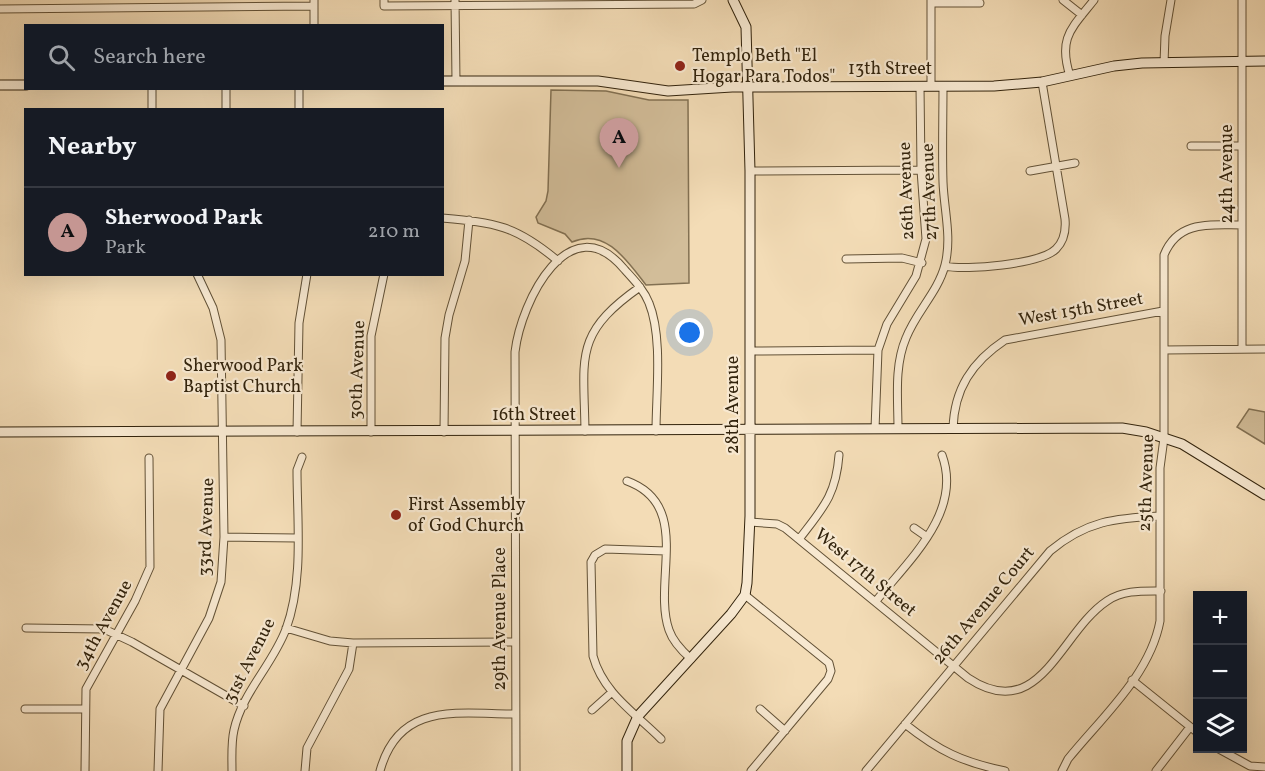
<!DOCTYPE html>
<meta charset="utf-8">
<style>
:root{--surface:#171b24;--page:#242831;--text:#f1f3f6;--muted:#9ea1a6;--line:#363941;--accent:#c59692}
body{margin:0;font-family:Vollkorn,serif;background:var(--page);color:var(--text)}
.controls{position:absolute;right:18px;bottom:18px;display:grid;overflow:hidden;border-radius:0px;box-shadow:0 6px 24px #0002}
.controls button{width:54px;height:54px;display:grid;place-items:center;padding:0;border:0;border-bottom:2px solid var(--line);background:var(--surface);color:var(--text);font:30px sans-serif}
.you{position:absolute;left:690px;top:333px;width:21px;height:21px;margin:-15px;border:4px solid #fff;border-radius:50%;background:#1a73e8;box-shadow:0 0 0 9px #1a73e833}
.badge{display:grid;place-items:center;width:39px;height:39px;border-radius:50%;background:var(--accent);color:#111;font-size:20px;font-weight:700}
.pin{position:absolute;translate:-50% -50px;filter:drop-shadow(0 2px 3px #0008)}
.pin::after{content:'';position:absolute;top:32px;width:21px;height:18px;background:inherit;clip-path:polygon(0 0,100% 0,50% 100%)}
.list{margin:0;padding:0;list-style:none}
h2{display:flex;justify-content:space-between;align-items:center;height:78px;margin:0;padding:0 24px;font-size:26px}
h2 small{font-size:20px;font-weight:400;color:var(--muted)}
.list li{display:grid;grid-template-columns:39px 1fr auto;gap:18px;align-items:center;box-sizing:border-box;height:90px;padding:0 24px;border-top:2px solid var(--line)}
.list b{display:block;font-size:22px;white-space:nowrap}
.list p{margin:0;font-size:20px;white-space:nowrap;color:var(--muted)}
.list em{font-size:20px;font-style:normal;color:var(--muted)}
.icon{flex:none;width:33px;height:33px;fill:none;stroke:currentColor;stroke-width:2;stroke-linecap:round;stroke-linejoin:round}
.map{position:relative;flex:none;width:1265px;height:771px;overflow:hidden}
.search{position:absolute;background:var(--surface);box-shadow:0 6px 24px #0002;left:24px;top:24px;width:420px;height:66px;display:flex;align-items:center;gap:15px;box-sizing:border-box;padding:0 21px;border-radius:0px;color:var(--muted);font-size:22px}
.panel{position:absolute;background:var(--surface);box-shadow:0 6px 24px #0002;left:24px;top:108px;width:420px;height:168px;border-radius:0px}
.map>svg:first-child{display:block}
</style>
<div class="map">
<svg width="1265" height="771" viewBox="0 0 1265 771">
<rect width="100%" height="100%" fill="#f3dcb6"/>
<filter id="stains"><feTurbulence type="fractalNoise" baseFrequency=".00333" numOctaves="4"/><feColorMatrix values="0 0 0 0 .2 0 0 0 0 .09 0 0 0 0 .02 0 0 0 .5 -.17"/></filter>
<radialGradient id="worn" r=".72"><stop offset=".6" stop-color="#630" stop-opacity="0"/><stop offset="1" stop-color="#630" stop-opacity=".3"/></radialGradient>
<path fill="#d2bd99" stroke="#827052" stroke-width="1.5" d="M551 90 606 91 649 100H688L689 283 646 285C628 262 606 227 572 242L565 234 538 223 536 217 546 201 548 191Z
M1249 409 1265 412V444L1237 427Z"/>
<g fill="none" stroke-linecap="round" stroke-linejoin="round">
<g stroke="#625136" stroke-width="9">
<path id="street" d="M314 0V26
M384 0V6L694 4 702 0
M455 0 456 81
M931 0V85
M1063 0 1082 15
M1242 0V349
M931 3H980
M0 9 314 6
M1164 63 1165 36 1171 0
M1070 76C1058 38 1071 29 1094 0
M152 88V110
M226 88V110
M299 88V110
M1191 146H1242
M750 171 921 170
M1030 171 1075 163
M442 218C496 223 515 225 558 261
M846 259 902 258 922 263
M945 266C965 271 1041 264 1056 249 1064 241 1066 230 1065 219L1042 82
M1164 350 1265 349
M750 351 878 350
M875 429 878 350 887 324 916 276 926 239 921 170 920 86
M898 429C898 399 894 366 906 338 916 312 938 292 945 265 952 237 944 210 943 182 942 150 943 118 943 86
M953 429C954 389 972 362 1005 340L1163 311
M585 431C584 357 573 334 640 287
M297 432 299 323 307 274
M371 432V336L384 274
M444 432 445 338 449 315 465 261 469 220
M627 481C693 505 652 581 669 630 673 642 682 651 691 659
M750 522 777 524 785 528 968 678C1040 726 1060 632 1107 601 1123 590 1142 591 1161 591
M914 528 927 537
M224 537 297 538
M800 538C823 508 836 495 839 455
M745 595 829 663 831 671 828 679 751 771
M876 601C909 560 963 512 942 455
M26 628 104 629 132 642 244 706
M286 628 330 641 353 643 515 642
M1132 680 1198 733
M25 709H84
M760 709 785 731
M592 710 611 693
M905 724C939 751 962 762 1005 771
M661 739C635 713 603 693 593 656L591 562 595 555 605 549 666 551
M1217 748 1250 766 1265 767
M85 771 86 689 135 601 150 567 149 458
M158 771 160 709 209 618 221 582 224 537 221 340 213 308 197 274
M232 771C232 757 231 743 234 730 242 693 273 664 286 629 304 580 297 521 297 470L302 457
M305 771 307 748 349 669 353 643
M380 771C399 701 458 714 515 714
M516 771 515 352C521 301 570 203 625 270 634 280 644 290 649 303 663 337 656 394 656 431
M866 771 1050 551C1086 521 1115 518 1160 516
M1062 771 1068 759C1102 717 1150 675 1160 621V468L1164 438V255C1178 220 1210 225 1242 225
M1156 771 1190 727"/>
</g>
<g stroke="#32230c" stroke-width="11">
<path id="secondary" d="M442 81H598L668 91 732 87 994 86 1042 82 1114 66 1142 63 1265 61
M0 85H26
M0 432 1122 428 1146 432 1182 444 1265 495
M627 771V741L638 716 731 614 745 595 747 583 750 516V171L746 27 733 0"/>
</g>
<use href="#street" stroke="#f7e8d0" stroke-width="7"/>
<use href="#secondary" stroke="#f7e8d0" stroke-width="9"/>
</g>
<g fill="#8f2418" stroke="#f7e8d0" stroke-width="2">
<circle cx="680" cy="66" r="6"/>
<circle cx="171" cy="376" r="6"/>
<circle cx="396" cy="515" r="6"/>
</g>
<g text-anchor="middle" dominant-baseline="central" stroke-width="4.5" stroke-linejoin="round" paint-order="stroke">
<g font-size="18" fill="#32230c" stroke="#f7e8d0" text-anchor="start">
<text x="692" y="56">Templo Beth "El<tspan x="692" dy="21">Hogar Para Todos"</tspan></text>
<text x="183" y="366">Sherwood Park<tspan x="183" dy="21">Baptist Church</tspan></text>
<text x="408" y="505">First Assembly<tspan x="408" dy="21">of God Church</tspan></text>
</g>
<g font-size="18" fill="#32230c" stroke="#f7e8d0">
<text x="890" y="69">13th Street</text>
<text transform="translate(1227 174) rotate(-90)">24th Avenue</text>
<text transform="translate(907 191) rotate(-92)">26th Avenue</text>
<text transform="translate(930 192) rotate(-92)">27th Avenue</text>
<text transform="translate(1081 310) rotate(-10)">West 15th Street</text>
<text transform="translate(358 370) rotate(-88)">30th Avenue</text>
<text transform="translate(733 405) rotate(-90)">28th Avenue</text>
<text x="534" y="415">16th Street</text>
<text transform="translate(1147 483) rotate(-88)">25th Avenue</text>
<text transform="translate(207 527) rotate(-88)">33rd Avenue</text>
<text transform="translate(865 573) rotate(40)">West 17th Street</text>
<text transform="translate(984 606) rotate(-50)">26th Avenue Court</text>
<text transform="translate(500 619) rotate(-90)">29th Avenue Place</text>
<text transform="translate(104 625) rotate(-61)">34th Avenue</text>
<text transform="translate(250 661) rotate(-63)">31st Avenue</text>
</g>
</g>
<rect width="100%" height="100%" filter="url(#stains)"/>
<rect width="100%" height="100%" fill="url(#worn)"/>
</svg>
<div class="controls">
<button>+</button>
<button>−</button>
<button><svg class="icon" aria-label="layers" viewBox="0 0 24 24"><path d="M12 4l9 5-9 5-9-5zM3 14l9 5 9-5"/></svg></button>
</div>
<div class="you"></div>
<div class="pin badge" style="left:619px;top:168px">A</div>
<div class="search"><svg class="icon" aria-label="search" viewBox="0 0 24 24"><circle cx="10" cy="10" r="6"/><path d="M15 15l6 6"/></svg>Search here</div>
<section class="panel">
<h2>Nearby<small></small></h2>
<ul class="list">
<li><span class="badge">A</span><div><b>Sherwood Park</b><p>Park</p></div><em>210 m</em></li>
</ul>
</section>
</div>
